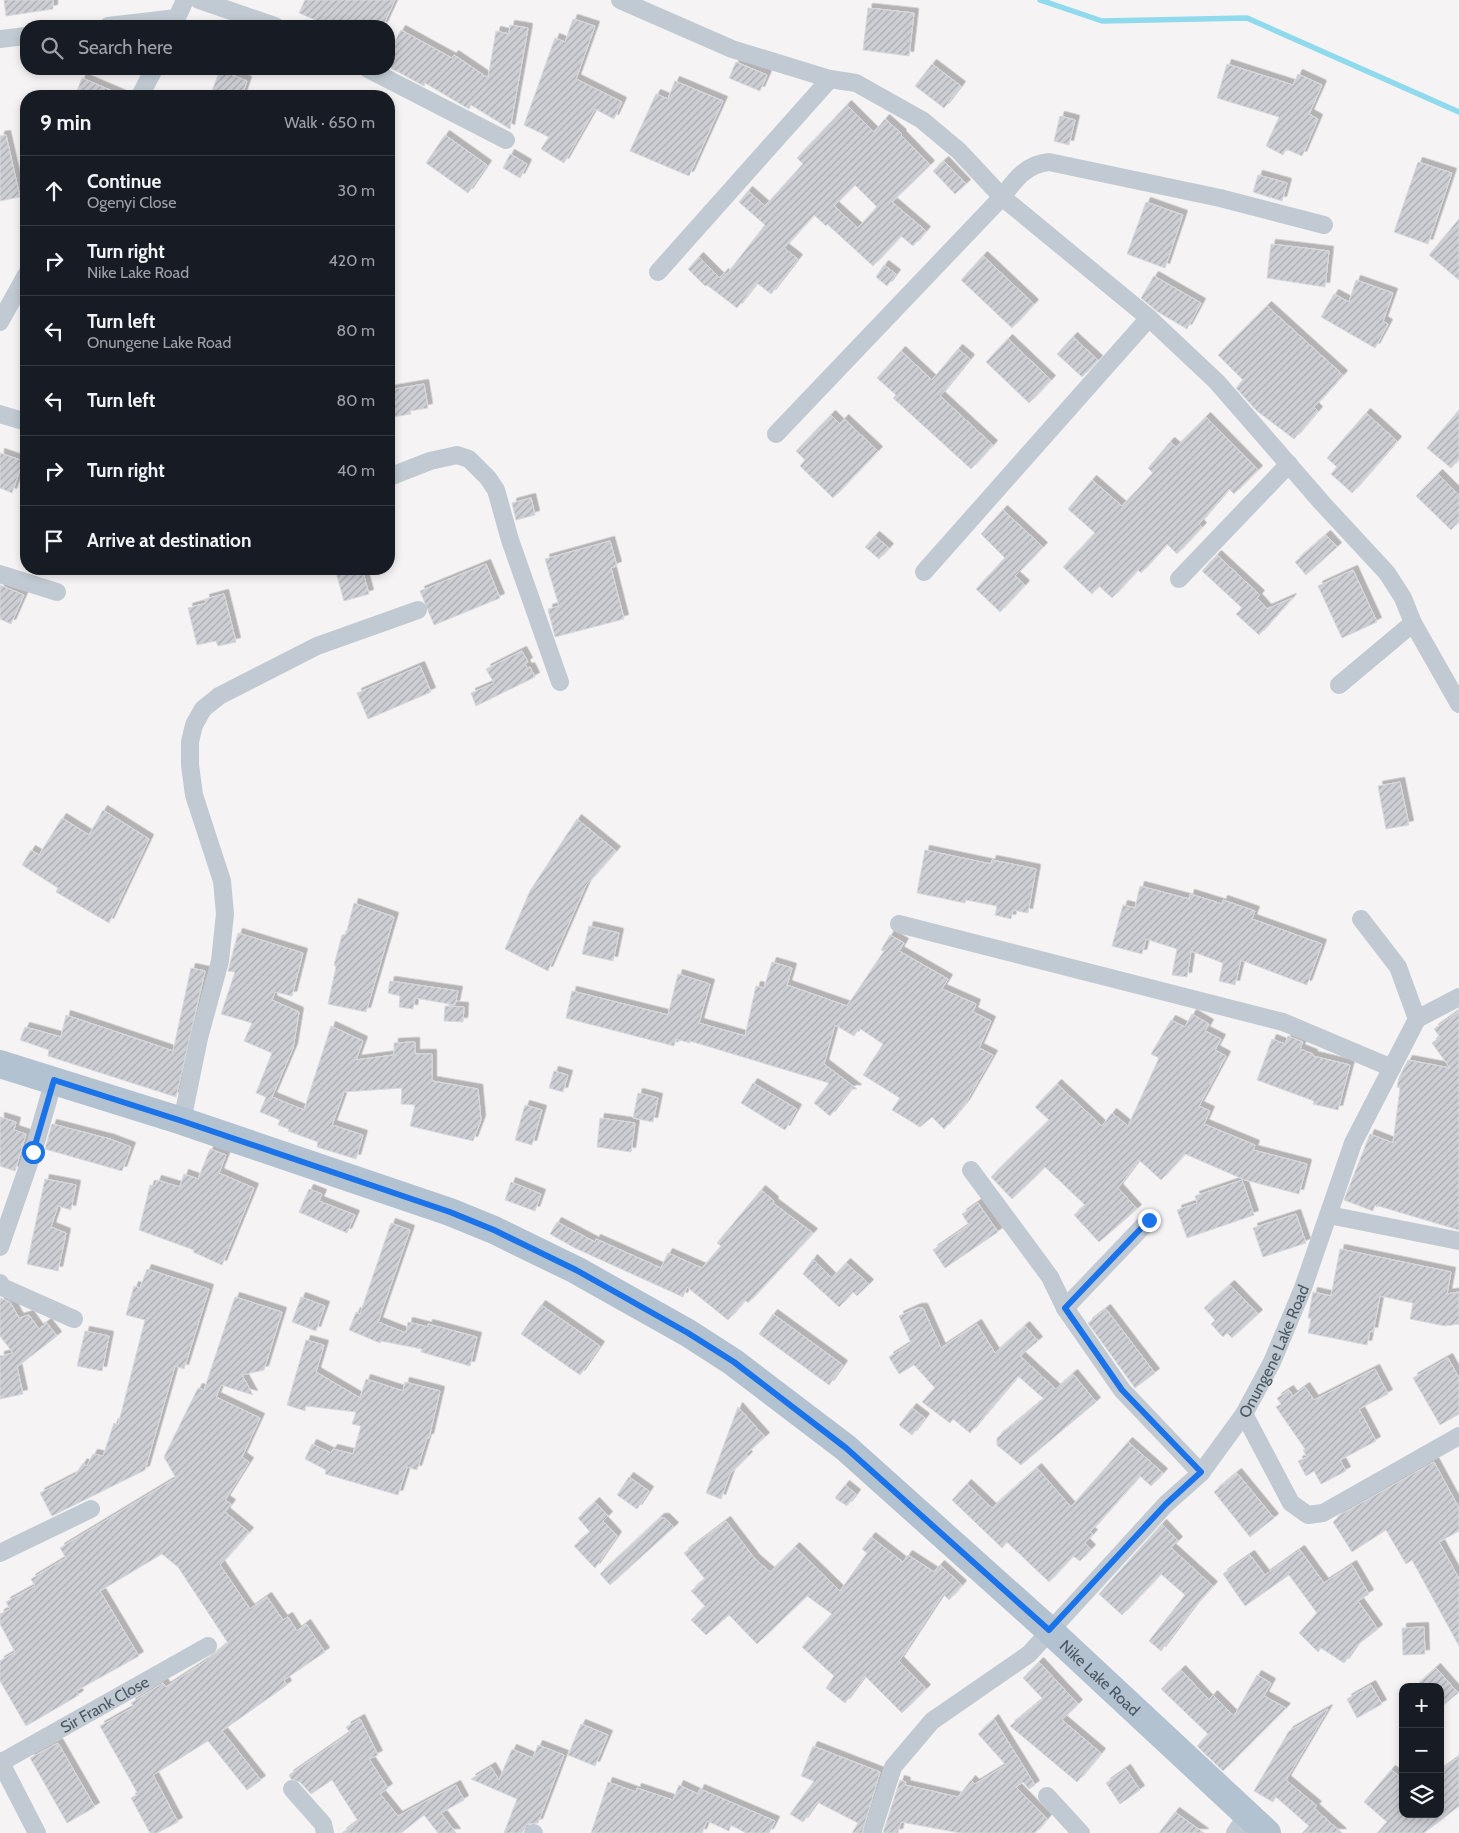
<!DOCTYPE html>
<meta charset="utf-8">
<style>
:root{--surface:#171b24;--page:#20242c;--text:#f1f3f6;--muted:#9ea1a6;--line:#363941}
body{margin:0;font-family:Cabin,sans-serif;background:var(--page);color:var(--text)}
.controls{position:absolute;right:15px;bottom:15px;display:grid;overflow:hidden;border-radius:10px;box-shadow:0 2px 8px #0003}
.controls button{width:45px;height:45px;display:grid;place-items:center;padding:0;border:0;border-bottom:1px solid var(--line);background:var(--surface);color:var(--text);font:25px sans-serif}
.stop{position:absolute;width:15px;height:15px;margin:-11px;border:4px solid #1a73e8;border-radius:50%;background:#fff}
.stop.end{background:#1a73e8;border-color:#fff;box-shadow:0 1px 5px #0008}
.list{margin:0;padding:0;list-style:none}
h2{display:flex;justify-content:space-between;align-items:center;height:65px;margin:0;padding:0 20px;font-size:21px}
h2 small{font-size:16px;font-weight:400;color:var(--muted)}
.list li{display:grid;grid-template-columns:32px 1fr auto;gap:15px;align-items:center;box-sizing:border-box;height:70px;padding:0 20px;border-top:1px solid var(--line)}
.list b{display:block;font-size:19px;white-space:nowrap}
.list p{margin:0;font-size:16px;white-space:nowrap;color:var(--muted)}
.list em{font-size:16px;font-style:normal;color:var(--muted)}
.icon{flex:none;width:28px;height:28px;fill:none;stroke:currentColor;stroke-width:2;stroke-linecap:round;stroke-linejoin:round}
.map{position:relative;flex:none;width:1459px;height:1833px;overflow:hidden}
.search{position:absolute;background:var(--surface);box-shadow:0 2px 8px #0003;left:20px;top:20px;width:375px;height:55px;display:flex;align-items:center;gap:12px;box-sizing:border-box;padding:0 18px;border-radius:20px;color:var(--muted);font-size:19px}
.panel{position:absolute;background:var(--surface);box-shadow:0 2px 8px #0003;left:20px;top:90px;width:375px;height:485px;border-radius:20px}
.map>svg:first-child{display:block}
</style>
<div class="map">
<svg width="1459" height="1833" viewBox="0 0 1459 1833">
<defs>
<pattern id="building-hatch" width="6" height="6" patternUnits="userSpaceOnUse" patternTransform="scale(1.25)"><rect width="6" height="6" fill="#cdcfd5"/><path d="M-1 1l2-2M0 6l6-6M5 7l2-2" fill="none" stroke="#a8abb0"/></pattern>
<filter id="shadow"><feDropShadow dx="4.5" dy="-4.5" stdDeviation="0" flood-color="#0004"/></filter>
</defs>
<rect width="100%" height="100%" fill="#f5f3f3"/>
<g fill="none" stroke-linecap="round" stroke-linejoin="round">
<path stroke="#90daee" stroke-width="5.5" d="M1040 0 1102 21 1247 18 1459 112"/>
</g>
<path fill="url(#building-hatch)" stroke="#d7d9de" fill-rule="evenodd" filter="url(#shadow)" d="M4 0H53V9L6 16Z
M305 0H395L383 26H316L318 21 299 13Z
M868 8 914 13 909 56 863 50Z
M573 19 595 26 576 79 622 102 614 119 595 109 564 163 541 149 549 137 524 125 555 38 565 42Z
M510 25 528 28 510 129 471 105 469 109 425 83 424 86 389 67V52L401 30 452 58 454 55 488 78 496 31 509 34Z
M736 62 767 75 760 91 729 78Z
M932 64 961 86 944 108 915 86Z
M1227 64 1293 85 1298 74 1322 85 1309 114 1318 119 1302 156 1286 149 1283 155 1266 146 1279 117 1217 98Z
M220 70 247 81 242 96H210Z
M82 78 124 96H75Z
M675 81 723 101 689 176 630 151 656 94 668 99Z
M847 105 874 132 885 119 902 134 901 135 930 165 892 202 926 231 913 246 901 236 873 266 827 224 826 226 814 215 784 248 798 259 771 294 757 283 737 308 707 285 705 286 688 269 699 257 720 278 724 273 726 275 765 225 739 202 748 191 765 206 803 164 797 158ZM855 185 877 207 858 228 834 206Z
M1060 116 1075 120 1069 145 1054 141Z
M6 135 20 197 0 201V136Z
M445 135 487 165 468 193 426 163Z
M510 154 527 164 520 178 503 168Z
M944 161 966 184 955 194 933 171Z
M1418 162 1452 173 1428 244 1394 232Z
M1258 175 1287 183 1282 201 1253 192Z
M1146 202 1183 215 1165 268 1127 254Z
M1459 219V280L1429 255Z
M1271 244 1329 251 1325 287 1267 278Z
M983 256 1034 304 1012 328 961 280Z
M884 265 896 274 887 286 876 277Z
M1154 276 1201 303 1187 329 1158 312 1141 298Z
M1356 280 1393 293 1383 321 1388 324 1375 348 1321 317 1334 294 1349 302Z
M1267 306 1343 375 1314 407 1318 411 1294 439 1257 411 1236 388 1243 380 1218 355Z
M1073 337 1098 360 1082 377 1057 354Z
M1008 339 1051 380 1029 403 986 362Z
M958 349 970 359 940 396 993 445 971 469 893 398 896 395 877 378 901 351 932 380Z
M424 384 428 408 410 411 411 414 393 417V415H389V390Z
M1459 410V459L1451 468 1427 448Z
M1366 413 1397 441 1352 493 1331 474 1337 467 1327 458Z
M831 415 840 424 844 419 878 451 833 498 800 466 805 460 796 451Z
M1206 417 1258 470 1234 494 1229 489 1199 524 1202 527 1177 554 1167 544 1141 573 1138 570 1112 598 1099 586 1092 594 1063 567 1095 533 1068 509 1092 480 1122 506 1153 473 1148 468 1170 442 1176 447Z
M0 453 23 461 12 493 0 488Z
M1438 474 1459 495V521L1451 530 1416 496Z
M531 498 535 515 516 520 512 503Z
M1003 510 1043 547 1015 576 1025 585 1000 612 976 589 1005 558 981 534Z
M1326 535 1337 547 1306 575 1295 562Z
M875 536 889 548 879 559 865 547Z
M610 541 617 566 611 568 624 619 555 637 548 609 559 606 545 559Z
M1217 555 1260 595 1257 598 1267 609 1292 598 1259 635 1236 614 1242 608 1202 571Z
M486 564 500 598 434 625 420 591Z
M335 569H362L369 594 344 601Z
M1353 570 1377 622 1342 638 1318 586Z
M0 585 24 595 11 624 0 619Z
M224 594 236 642 218 646 216 641 197 645 188 608 206 603 205 599Z
M522 651 528 662 525 664 527 668 530 667 535 677 476 706 471 693 494 683 486 669Z
M420 666 431 692 368 719 357 693Z
M1400 782 1409 825 1386 829 1378 786Z
M103 810 149 839 109 923 56 892 58 888 22 865 31 850 39 855 62 818 89 835Z
M577 819 616 851 586 885 548 971 505 949 530 891Z
M925 850 991 864 992 860 1036 869 1028 913 1013 910 1011 919 995 915 997 906 966 900 965 903 917 893Z
M1140 886 1189 899 1190 894 1222 904 1223 900 1255 911 1252 919 1322 944 1307 985 1241 960 1235 985 1219 981 1223 963 1191 951 1187 977 1172 975 1177 949 1146 939 1142 954 1112 946 1123 905 1135 908Z
M354 903 394 917 366 1012 328 1004 336 967 334 965 342 935 346 934Z
M589 926 619 933 613 961 582 954Z
M238 933 303 953 292 996 275 992 272 1000 299 1012 293 1048 272 1097 304 1110 331 1026 363 1041 356 1060 394 1055V1043L415 1042V1054H432V1081L478 1089 481 1120 473 1141 410 1126 415 1105 401 1104 402 1088 344 1092 332 1125 363 1135 356 1159 317 1147 318 1142 288 1131 289 1129 278 1125 280 1120 260 1112 266 1097 256 1093 272 1053 244 1041 252 1023 221 1014 235 972 228 971Z
M890 935 904 943 899 951 948 979 942 989 976 1004 973 1012 991 1021 979 1048 993 1055 965 1104 944 1129 932 1117 920 1127 892 1110 900 1098 863 1075 883 1044 859 1028 854 1036 835 1025 824 1064 857 1089H851L830 1116 814 1103 829 1083 690 1041V1043L676 1039 674 1046 566 1018 572 991 668 1015 678 974 710 984 699 1023 745 1036 756 986 764 988 772 962 792 968 787 985 847 1006 884 951 881 950Z
M191 968 205 971 176 1097 48 1056 49 1050 20 1040 25 1027 61 1037 66 1015 173 1051Z
M390 981 458 991 455 1005 415 998 413 1009 399 1007 400 996 388 993Z
M445 1006 464 1007 463 1022 444 1021Z
M1459 1011V1230L1375 1205 1373 1211 1344 1200 1370 1134 1393 1143 1400 1088 1397 1087 1399 1078 1408 1060 1450 1068 1432 1043 1440 1037 1434 1029Z
M1192 1014 1209 1024 1205 1031 1221 1039 1215 1050 1226 1056 1199 1106 1210 1111 1204 1124 1255 1145 1253 1150 1307 1164 1299 1194 1245 1180 1185 1154 1161 1180 1139 1160 1118 1188 1137 1209 1099 1242 1074 1215 1085 1205 1045 1167 1012 1199 991 1177 1049 1120 1035 1107 1057 1084 1102 1126 1112 1113 1128 1126 1159 1058 1151 1054 1171 1020 1185 1027Z
M1288 1036 1303 1042 1300 1049 1313 1054V1056L1350 1065 1338 1110 1313 1104 1314 1101 1257 1080 1272 1039 1285 1044Z
M554 1071 568 1075 563 1092 549 1088Z
M753 1083 797 1109 785 1130 741 1103Z
M638 1093 658 1098 653 1122 633 1118Z
M525 1105 542 1110 532 1145 515 1140Z
M0 1117 16 1122 14 1130 26 1134 15 1171 0 1166Z
M600 1118 635 1123 631 1152 597 1147Z
M52 1124 110 1139 131 1147 122 1171 45 1149Z
M210 1149 226 1155 219 1173 254 1188 222 1265 193 1252 194 1250 139 1230 150 1185 155 1186 157 1180 180 1187 184 1174 198 1179Z
M45 1179 76 1185 71 1210 58 1206 51 1227 66 1233 58 1271 27 1264Z
M1242 1180 1254 1215 1187 1238 1177 1210 1197 1203 1195 1196Z
M511 1182 541 1194 535 1211 505 1200Z
M309 1189 322 1194 319 1201 355 1215 347 1233 299 1212Z
M761 1190 774 1201 773 1203 813 1233 748 1303 745 1300 728 1320 687 1287 683 1297 575 1248 550 1234 557 1222 595 1242 596 1239 661 1268 668 1253 702 1268 721 1246 717 1243Z
M978 1203 998 1232 945 1268 933 1250 969 1225 962 1214Z
M1296 1214 1306 1243 1263 1257 1253 1228Z
M391 1223 410 1230 378 1322 406 1333 408 1322 428 1327V1324L477 1337 470 1366 421 1352 422 1349 381 1341 380 1343 349 1330 356 1312 360 1314Z
M1340 1249 1451 1272 1447 1294 1459 1292V1324L1445 1326 1410 1319 1413 1303 1380 1296 1373 1332 1370 1331 1367 1345 1308 1333 1311 1319 1308 1318 1313 1292 1331 1296Z
M813 1259 832 1278 846 1263 869 1284 857 1296 853 1292 839 1307 803 1274Z
M147 1269 209 1289 184 1369 175 1366 145 1470 52 1516 40 1493 75 1475 83 1463 87 1466 93 1454 103 1456 114 1423 118 1425 145 1320 126 1315 134 1286 140 1288Z
M1230 1285 1258 1314 1232 1338 1227 1333 1223 1337 1211 1324 1215 1320 1204 1308Z
M235 1297 282 1312 264 1370 242 1375 253 1395 221 1385 216 1397 260 1418 242 1457 249 1462 225 1500 231 1504 225 1512 249 1532 220 1565 250 1609 267 1597 283 1620 288 1617 297 1631 306 1624 325 1652 284 1680 287 1685 222 1731 261 1780 247 1790 208 1741 153 1775 178 1822 157 1833H150L131 1798 138 1794 100 1726 134 1707 131 1703 163 1683 166 1687 206 1661 228 1643 178 1567 162 1554 100 1591 139 1656 76 1691 79 1695 26 1726 0 1681V1661L15 1652 0 1624V1614L10 1609 6 1602 35 1586 31 1579 66 1558 60 1548 176 1478 164 1457 198 1388 204 1390Z
M301 1297 325 1306 316 1331 292 1322Z
M0 1298 10 1302 19 1318 29 1315 39 1329 47 1323 57 1336 17 1367 23 1394 0 1399V1356L13 1353 0 1336Z
M541 1305 600 1346 580 1375 521 1334Z
M917 1308H923L941 1348 977 1324 995 1353 1025 1326 1038 1341 1020 1356 1056 1389 1073 1374 1096 1402 1021 1465 997 1445V1438L1044 1399 1018 1376 970 1433 953 1419 950 1423 922 1402 935 1388 914 1365 899 1374 889 1357 911 1343 899 1316Z
M1106 1309 1155 1373 1135 1388 1088 1323Z
M773 1314 843 1365 829 1385 759 1334Z
M85 1331 109 1336 102 1371 77 1366Z
M306 1340 324 1345 316 1372 360 1398 366 1379 403 1391 405 1382 440 1391 429 1438H427L417 1470 407 1467 398 1495 325 1474 326 1470 305 1459 312 1444 331 1453 333 1449 353 1454 361 1426 352 1424 356 1412 306 1406 305 1411 287 1405Z
M1448 1358 1459 1378V1414L1440 1425 1413 1378Z
M1375 1369 1388 1394 1359 1409 1376 1441 1340 1460 1346 1471 1321 1484 1314 1471 1306 1476 1298 1461 1307 1457 1303 1450 1305 1449 1276 1407 1281 1404 1277 1398 1289 1390 1293 1396 1305 1387 1314 1400Z
M738 1407 765 1437 746 1454 748 1456 730 1474 721 1499 706 1493Z
M912 1408 925 1418 912 1435 899 1425Z
M1128 1442 1163 1473 1151 1486 1140 1476 1090 1532 1093 1534 1085 1543 1091 1549 1080 1561 1073 1556 1049 1582 1007 1542 1002 1548 952 1500 967 1484 992 1508 1037 1468 1071 1507Z
M1434 1462 1459 1508V1531L1439 1542 1459 1579V1646L1412 1560 1406 1564 1386 1530 1352 1552 1333 1522 1340 1515Z
M1237 1473 1274 1518 1250 1537 1214 1492Z
M629 1477 649 1491 637 1509 617 1495Z
M845 1485 856 1494 847 1506 835 1498Z
M595 1502 608 1516 603 1521 617 1536 595 1568 574 1546 590 1532 578 1518Z
M660 1518H665L674 1527 610 1585 600 1574Z
M726 1521 755 1559 770 1572 795 1547 840 1591 867 1553 862 1549 871 1537 903 1562 908 1555 934 1572 940 1565 962 1585 949 1600 943 1594 899 1661 926 1689 902 1713 865 1676 845 1703 826 1688 834 1676 802 1647 832 1614 807 1596 757 1644 729 1615 706 1635 691 1620 705 1606 691 1591 705 1579 684 1553Z
M1162 1524 1178 1541 1171 1548 1213 1586 1193 1608 1161 1651 1149 1641 1185 1595 1161 1574 1122 1615 1099 1594Z
M1300 1550 1324 1583 1352 1565 1369 1594 1358 1601 1378 1629 1356 1646 1344 1663 1321 1648 1318 1652 1299 1633 1317 1613 1289 1575 1245 1606 1223 1574 1250 1555 1265 1575Z
M1424 1627 1425 1654 1403 1655 1402 1628Z
M1039 1662 1078 1704 1062 1720 1101 1753 1077 1782 1010 1726 1043 1699 1023 1678Z
M1436 1668 1458 1693 1440 1708V1687H1415Z
M1181 1670 1209 1700 1213 1695 1234 1716 1257 1675 1271 1683 1264 1696 1286 1708 1223 1771 1197 1746 1208 1734 1161 1689Z
M1371 1685 1382 1704 1357 1718 1347 1699Z
M1328 1709 1286 1780 1317 1806 1314 1808 1342 1833H1302L1309 1826 1276 1797 1273 1802 1254 1791 1289 1731Z
M360 1719 378 1755 369 1759 388 1788 380 1794 398 1816 456 1785 464 1800 441 1813 456 1833H438L424 1815 401 1833H342L358 1821 332 1780 311 1794 300 1782 291 1779 289 1775 350 1733 346 1727Z
M994 1719 1035 1785 1029 1789 1023 1782 1016 1787 1047 1819 1035 1833H960L901 1822 898 1833H883L900 1780 906 1782 905 1785 958 1797 971 1780 975 1784 1006 1765 978 1734Z
M581 1724 608 1735 595 1766 568 1755Z
M58 1743 95 1807 67 1823 30 1758Z
M538 1745 564 1755 538 1823 527 1824 522 1833H504L517 1799 471 1779 491 1767 499 1780 512 1749 533 1758Z
M813 1746 880 1772 862 1833H852L858 1823 817 1802 803 1822 790 1814 814 1781 801 1776Z
M1459 1757V1806L1424 1833H1377L1387 1822 1364 1802 1391 1770 1403 1779V1814H1440V1771Z
M1126 1769 1140 1790 1120 1804 1106 1783Z
M608 1782 636 1792 637 1788 673 1800 679 1785 698 1794 700 1789 775 1821 769 1833H746L731 1825 729 1831 707 1821 702 1833H591Z
M1175 1812 1204 1833H1159Z"/>
<g fill="none" stroke-linecap="round" stroke-linejoin="round">
<g stroke="#c1cad2" stroke-width="18">
<path d="M199 0 275 26"/>
<path d="M620 0 732 49 830 79 856 83 922 120 959 151 1002 197 1149 318 1217 382 1323 504 1387 573 1403 598 1413 623 1459 704"/>
<path d="M108 26 177 18"/>
<path d="M173 26 185 0"/>
<path d="M0 39 26 36"/>
<path d="M368 69 506 140"/>
<path d="M140 96 154 69"/>
<path d="M658 272 830 79"/>
<path d="M0 322 26 275"/>
<path d="M0 414 26 422"/>
<path d="M776 434 1002 197C1015 180 1026 164 1049 162L1220 198 1324 225"/>
<path d="M389 477 430 461 457 455 469 459 488 478 496 490 510 540 560 682"/>
<path d="M924 572 1149 318"/>
<path d="M0 574 57 592"/>
<path d="M1179 579 1289 464"/>
<path d="M1339 685 1413 623"/>
<path d="M1361 919 1398 967 1417 1019"/>
<path d="M899 924 1283 1022 1392 1068"/>
<path d="M1417 1019 1459 997"/>
<path d="M182 1121 199 1038 220 961 225 914 222 881 194 795 190 765V742L194 725 203 709 219 696 317 646 418 610"/>
<path d="M971 1170 1050 1277 1065 1308 1122 1390 1201 1473"/>
<path d="M1329 1215 1459 1241"/>
<path d="M0 1247 33 1152 54 1080"/>
<path d="M0 1283 2 1287 74 1319"/>
<path d="M1065 1308 1149 1220"/>
<path d="M1244 1414 1291 1503 1308 1515 1323 1513 1459 1436"/>
<path d="M0 1553 91 1509"/>
<path d="M0 1761 37 1833"/>
<path id="s1" d="M0 1763 208 1646"/>
<path d="M292 1789 323 1824 325 1833"/>
<path d="M1047 1796 1081 1833"/>
<path d="M533 1833H534"/>
<path id="s2" d="M872 1833 893 1767 932 1721 1029 1654 1166 1504 1201 1473 1244 1414 1272 1362 1303 1288 1353 1143 1417 1019"/>
<path d="M1235 1833 1247 1815"/>
</g>
<path stroke="#b3c2d1" stroke-width="28" id="s3" d="M0 1064 182 1121 450 1212 494 1230 576 1270 688 1333 733 1362 846 1448 1049 1630 1267 1833"/>
</g>
<g fill="none" stroke-linecap="round" stroke-linejoin="round">
<path stroke="#1a73e8" stroke-width="6" d="M33 1152 54 1080 182 1121 450 1212 494 1230 576 1270 688 1333 734 1362 846 1448 1049 1630 1166 1504 1201 1472 1122 1390 1065 1308 1149 1220"/>
</g>
<g text-anchor="middle" dominant-baseline="central" stroke-width="5" stroke-linejoin="round" paint-order="stroke">
<g font-size="16" fill="#4a5661" stroke="#fff">
<text stroke="none"><textPath href="#s2" startOffset="640">Onungene Lake Road</textPath></text>
<text stroke="none"><textPath href="#s3" startOffset="1279">Nike Lake Road</textPath></text>
<text stroke="none"><textPath href="#s1" startOffset="120">Sir Frank Close</textPath></text>
</g>
</g>
</svg>
<div class="controls">
<button>+</button>
<button>−</button>
<button><svg class="icon" aria-label="layers" viewBox="0 0 24 24"><path d="M12 4l9 5-9 5-9-5zM3 14l9 5 9-5"/></svg></button>
</div>
<div class="stop" style="left:33px;top:1152px"></div>
<div class="stop end" style="left:1149px;top:1220px"></div>
<div class="search"><svg class="icon" aria-label="search" viewBox="0 0 24 24"><circle cx="10" cy="10" r="6"/><path d="M15 15l6 6"/></svg>Search here</div>
<section class="panel">
<h2>9 min<small>Walk · 650 m</small></h2>
<ul class="list">
<li><svg class="icon" aria-label="ahead" viewBox="0 0 24 24"><path d="M12 20V5M6 11l6-6 6 6"/></svg><div><b>Continue</b><p>Ogenyi Close</p></div><em>30 m</em></li>
<li><svg class="icon" aria-label="right" viewBox="0 0 24 24"><path d="M7 20v-9h11M14 6l5 5-5 5"/></svg><div><b>Turn right</b><p>Nike Lake Road</p></div><em>420 m</em></li>
<li><svg class="icon" aria-label="left" viewBox="0 0 24 24"><path d="M17 20v-9H6M10 6l-5 5 5 5"/></svg><div><b>Turn left</b><p>Onungene Lake Road</p></div><em>80 m</em></li>
<li><svg class="icon" aria-label="left" viewBox="0 0 24 24"><path d="M17 20v-9H6M10 6l-5 5 5 5"/></svg><div><b>Turn left</b></div><em>80 m</em></li>
<li><svg class="icon" aria-label="right" viewBox="0 0 24 24"><path d="M7 20v-9h11M14 6l5 5-5 5"/></svg><div><b>Turn right</b></div><em>40 m</em></li>
<li><svg class="icon" aria-label="arrive" viewBox="0 0 24 24"><path d="M6 21V4h12l-3 4 3 4H6"/></svg><div><b>Arrive at destination</b></div></li>
</ul>
</section>
</div>
